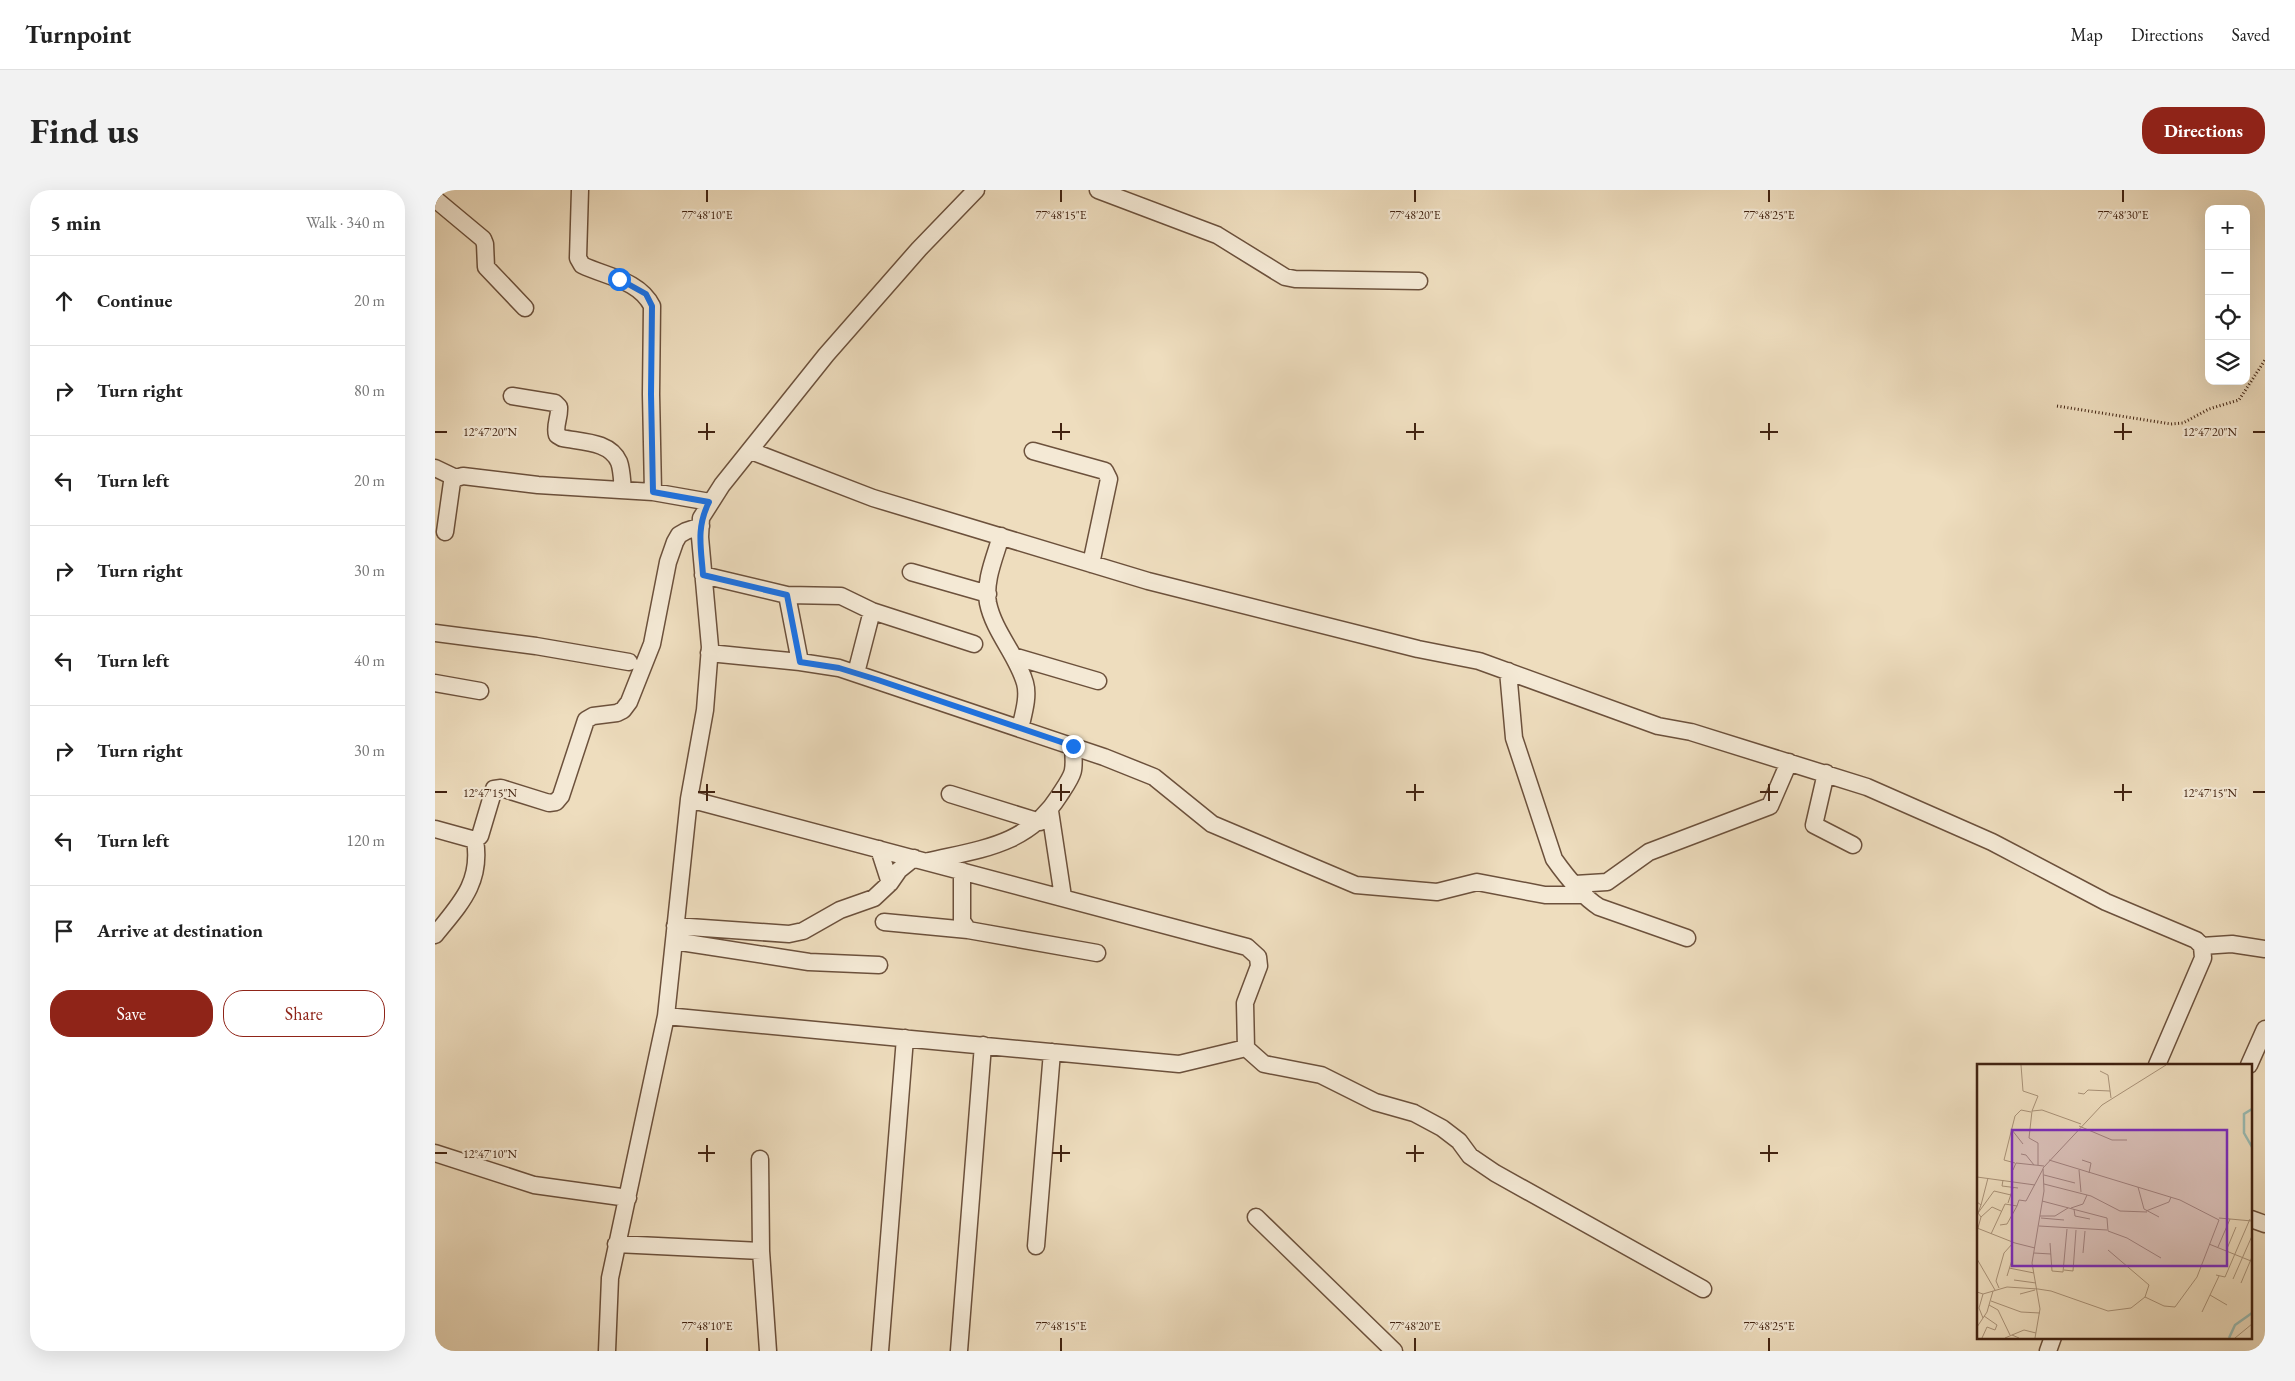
<!DOCTYPE html>
<meta charset="utf-8">
<style>
:root{--surface:#fff;--page:#f2f2f2;--text:#222;--muted:#767676;--line:#e0e0e0;--accent:#8f2418}
body{margin:0;font-family:"EB Garamond",serif;background:var(--page);color:var(--text)}
.controls{position:absolute;right:15px;top:15px;display:grid;overflow:hidden;border-radius:10px;box-shadow:0 5px 20px #0002}
.controls button{width:45px;height:45px;display:grid;place-items:center;padding:0;border:0;border-bottom:1px solid var(--line);background:var(--surface);color:var(--text);font:25px sans-serif}
.stop{position:absolute;width:15px;height:15px;margin:-11px;border:4px solid #1a73e8;border-radius:50%;background:#fff}
.stop.end{background:#1a73e8;border-color:#fff;box-shadow:0 1px 5px #0008}
.list{margin:0;padding:0;list-style:none}
h2{display:flex;justify-content:space-between;align-items:center;height:65px;margin:0;padding:0 20px;font-size:21px}
h2 small{font-size:16px;font-weight:400;color:var(--muted)}
.list li{display:grid;grid-template-columns:32px 1fr auto;gap:15px;align-items:center;box-sizing:border-box;height:90px;padding:0 20px;border-top:1px solid var(--line)}
.list b{display:block;font-size:19px;white-space:nowrap}
.list em{font-size:16px;font-style:normal;color:var(--muted)}
.actions{display:flex;gap:10px;padding:15px 20px}
.actions a{flex:1;padding:11px 0;border:1px solid var(--accent);border-radius:20px;text-align:center;font-size:18px;color:var(--accent)}
.actions .main{background:var(--accent);color:#fff}
.icon{flex:none;width:28px;height:28px;fill:none;stroke:currentColor;stroke-width:2;stroke-linecap:round;stroke-linejoin:round}
.map{position:relative;flex:none;width:1830px;height:1161px;overflow:hidden;border-radius:20px}
header{display:flex;align-items:center;gap:30px;box-sizing:border-box;height:70px;padding:0 25px;background:var(--surface);border-bottom:1px solid var(--line)}
header strong{font-size:24px}
nav{display:flex;gap:28px;margin-inline-start:auto;font-size:18px}
.intro{display:flex;align-items:center;justify-content:space-between;box-sizing:border-box;height:120px;padding:0 30px}
h1{margin:0;font-size:35px}
.button{padding:12px 22px;border-radius:20px;background:var(--accent);color:#fff;font-size:18px;font-weight:700}
main{display:flex;gap:30px;padding:0 30px}
aside{flex:1;background:var(--surface);border-radius:20px;box-shadow:0 5px 20px #0002}
.map>svg:first-child{display:block}
</style>
<header>
<strong>Turnpoint</strong>
<nav><a>Map</a><a>Directions</a><a>Saved</a></nav>
</header>
<div class="intro"><h1>Find us</h1><a class="button">Directions</a></div>
<main>
<aside>
<h2>5 min<small>Walk · 340 m</small></h2>
<ul class="list">
<li><svg class="icon" aria-label="ahead" viewBox="0 0 24 24"><path d="M12 20V5M6 11l6-6 6 6"/></svg><div><b>Continue</b></div><em>20 m</em></li>
<li><svg class="icon" aria-label="right" viewBox="0 0 24 24"><path d="M7 20v-9h11M14 6l5 5-5 5"/></svg><div><b>Turn right</b></div><em>80 m</em></li>
<li><svg class="icon" aria-label="left" viewBox="0 0 24 24"><path d="M17 20v-9H6M10 6l-5 5 5 5"/></svg><div><b>Turn left</b></div><em>20 m</em></li>
<li><svg class="icon" aria-label="right" viewBox="0 0 24 24"><path d="M7 20v-9h11M14 6l5 5-5 5"/></svg><div><b>Turn right</b></div><em>30 m</em></li>
<li><svg class="icon" aria-label="left" viewBox="0 0 24 24"><path d="M17 20v-9H6M10 6l-5 5 5 5"/></svg><div><b>Turn left</b></div><em>40 m</em></li>
<li><svg class="icon" aria-label="right" viewBox="0 0 24 24"><path d="M7 20v-9h11M14 6l5 5-5 5"/></svg><div><b>Turn right</b></div><em>30 m</em></li>
<li><svg class="icon" aria-label="left" viewBox="0 0 24 24"><path d="M17 20v-9H6M10 6l-5 5 5 5"/></svg><div><b>Turn left</b></div><em>120 m</em></li>
<li><svg class="icon" aria-label="arrive" viewBox="0 0 24 24"><path d="M6 21V4h12l-3 4 3 4H6"/></svg><div><b>Arrive at destination</b></div></li>
</ul>
<div class="actions"><a class="main">Save</a><a>Share</a></div>
</aside>
<div class="map">
<svg width="1830" height="1161" viewBox="0 0 1830 1161">
<rect width="100%" height="100%" fill="#eeddbe"/>
<filter id="stains"><feTurbulence type="fractalNoise" baseFrequency=".004" numOctaves="4"/><feColorMatrix values="0 0 0 0 .2 0 0 0 0 .09 0 0 0 0 .02 0 0 0 .5 -.17"/></filter>
<radialGradient id="worn" r=".72"><stop offset=".6" stop-color="#630" stop-opacity="0"/><stop offset="1" stop-color="#630" stop-opacity=".3"/></radialGradient>
<g fill="none" stroke-linecap="round" stroke-linejoin="round">
<g stroke="#6c513c" stroke-width="19">
<path id="minor" d="M145 0 143 68 147 75C172 87 204 90 217 116L216 204 218 302
M663 0 782 45 850 87 860 89 984 91
M0 9 48 49 50 54 51 77 90 118
M77 206 120 213 124 217C125 227 119 236 122 245L127 248C146 252 175 251 184 272 187 280 187 292 188 300
M316 261 438 308 713 391 983 459 1044 471 1223 536 1256 542 1432 597 1557 652 1671 712 1761 750 1767 756 1768 768 1722 875
M598 261 670 281 674 289 656 374
M0 278 21 288
M10 342 17 292 21 288 28 286 103 295 218 302 275 312
M566 346C560 367 549 391 553 413 559 442 582 465 590 493 594 507 588 525 585 539
M476 382 553 404
M268 385 352 405 406 406 437 421 539 454
M352 405 365 472
M0 443 101 456 194 472
M274 463 365 472 404 478 669 567 719 587 777 634 921 695 1002 702 1042 692 1110 705H1150
M578 466 663 491
M1073 481 1079 548 1119 669C1131 686 1147 706 1164 717L1252 748
M421 483 437 421
M0 493 45 501
M1391 583 1379 635 1418 655
M515 604 605 632
M254 609 812 757 823 767 824 776 810 813 811 858 829 874 886 885 940 912 979 923 1007 938 1024 951 1035 966 1060 983 1268 1099
M615 621 628 707
M0 639 40 650 45 646 59 599 66 598 114 613 121 612 126 606 151 530 158 526 182 523 188 520 194 512 217 454 233 372 240 352 244 345 251 341 266 336
M444 659 455 693
M494 671C546 659 593 655 624 606 639 583 640 584 638 556
M527 681V731L533 740 662 763
M1140 694 1172 692 1214 662 1335 616 1354 572
M449 732 533 740
M240 736 354 744 368 741 405 720 439 708 455 693 464 680 479 668
M0 745C25 714 47 693 40 650
M239 751 374 772 444 775
M1767 756 1797 754 1830 759
M231 826 744 874 811 858
M1814 875 1830 839
M0 963 99 995 193 1008
M325 969 326 1061 333 1161
M821 1027 959 1161
M1816 1029 1830 1034
M181 1054 326 1061
M601 1056 617 862
M172 1161 175 1088 231 826 254 609 270 520 275 457 265 347 266 328 287 295 391 165 484 59 541 0
M445 1161 470 848
M524 1161 548 855
M1613 1161 1618 1147"/>
</g>
<path stroke="#412210" stroke-width="3" stroke-dasharray="1 2.5" stroke-linecap="butt" d="M1622 216 1736 234 1748 233 1774 219 1804 210 1830 170"/>
<use href="#minor" stroke="#f4e9d5" stroke-width="16"/>
</g>
<g fill="none" stroke-linecap="round" stroke-linejoin="round">
<path stroke="#1a73e8" stroke-width="6" d="M184 89 211 104 217 116 216 204 218 302 274 312C261 338 266 357 268 385L352 405 365 472 404 478 443 490 638 556"/>
</g>
<path fill="none" stroke="#412210" stroke-width="2" d="M272 0V12M626 0V12M980 0V12M1334 0V12M1688 0V12M272 233V250M626 233V250M980 233V250M1334 233V250M1688 233V250M0 242H12M263 242H280M617 242H635M971 242H989M1325 242H1343M1679 242H1697M1818 242H1830M272 594V611M626 594V611M980 594V611M1334 594V611M1688 594V611M0 602H12M263 602H280M617 602H635M971 602H989M1325 602H1343M1679 602H1697M1818 602H1830M272 955V972M626 955V972M980 955V972M1334 955V972M0 963H12M263 963H280M617 963H635M971 963H989M1325 963H1343M272 1148V1161M626 1148V1161M980 1148V1161M1334 1148V1161"/>
<g transform="translate(1542 874)">
<rect width="275" height="275" fill="#eeddbe"/>
<path fill="none" stroke="#99bbb3" stroke-width="2.5" d="M275 45 267 50V69L275 83M252 274 258 261 275 249"/>
<path fill="none" stroke="#a99278" stroke-width="1" d="M44 1 46 27 61 32 55 47M123 7 131 11 134 34M101 29 107 30 111 26 133 27M102 62 135 76H150M35 66 46 80M44 90 49 91 57 101M105 96 114 99 112 109M38 99 27 96 38 52 44 46 54 48M61 101V79L52 74 55 47 65 46 104 60M36 106 39 99 67 102M102 106 104 128M67 111 98 119M0 113 58 121M26 116 25 122 41 124M67 120 114 132 143 147 170 148M161 123 167 145 182 153M65 137 130 154 131 167 150 174 184 194M0 138 4 141 1 149 4 153 1 164M31 139 36 124M4 141 11 114M94 144 106 140 110 131M97 145 98 152 113 155M169 147 192 138 194 133M1 149 17 127 34 131M63 152H78L91 144M4 153 15 143 24 147M64 154 87 156M242 154 275 157M23 161 30 160 40 142M62 162 130 166M0 164 38 179 58 184M14 170 28 140 40 142 42 136 49 137 66 105M73 179 75 207 86 208 90 165M232 180 274 197M241 183 253 155M131 186 172 221 168 233M249 187 259 163M57 189 74 190M106 189 108 167M0 195 18 226M32 204 57 209M87 206 96 207 99 166M239 211 248 213 273 155M30 212 35 196M256 215 275 172M37 216 59 219M264 219 275 193M22 224 19 217 27 189 36 179M61 225 74 227 131 247 154 244 168 233 187 242 198 243 220 213 242 156 203 136 72 96M0 228 6 230 30 223 61 225M6 230 2 244 6 254M43 230 58 226M233 231 250 241M14 237 44 248 63 249M12 241 21 246 33 271M225 248 242 212M0 263 10 248 16 227M35 271 47 266 59 269M5 274 10 263 18 266 20 261 7 252M28 274 35 271 42 274M58 274 63 245 55 199 67 127 66 104 125 41 189 1M258 274 275 260"/>
<path fill="#7b2cbf" fill-opacity="0.15" stroke="#7b2cbf" stroke-width="2.5" d="M35 66H250V202H35Z"/>
<rect width="275" height="275" fill="none" stroke="#412210" stroke-width="2.5"/>
</g>
<g font-size="12" text-anchor="middle" fill="#412210" stroke="#f4e9d5" stroke-width="4.5" stroke-linejoin="round" paint-order="stroke">
<text x="272" y="29">77°48'10"E</text>
<text x="626" y="29">77°48'15"E</text>
<text x="980" y="29">77°48'20"E</text>
<text x="1334" y="29">77°48'25"E</text>
<text x="1688" y="29">77°48'30"E</text>
<text x="55" y="246">12°47'20"N</text>
<text x="1775" y="246">12°47'20"N</text>
<text x="55" y="607">12°47'15"N</text>
<text x="1775" y="607">12°47'15"N</text>
<text x="55" y="968">12°47'10"N</text>
<text x="272" y="1140">77°48'10"E</text>
<text x="626" y="1140">77°48'15"E</text>
<text x="980" y="1140">77°48'20"E</text>
<text x="1334" y="1140">77°48'25"E</text>
</g>
<rect width="100%" height="100%" filter="url(#stains)"/>
<rect width="100%" height="100%" fill="url(#worn)"/>
</svg>
<div class="controls">
<button>+</button>
<button>−</button>
<button><svg class="icon" aria-label="locate" viewBox="0 0 24 24"><circle cx="12" cy="12" r="6"/><path d="M12 2v4M12 18v4M2 12h4M18 12h4"/></svg></button>
<button><svg class="icon" aria-label="layers" viewBox="0 0 24 24"><path d="M12 4l9 5-9 5-9-5zM3 14l9 5 9-5"/></svg></button>
</div>
<div class="stop" style="left:184px;top:89px"></div>
<div class="stop end" style="left:638px;top:556px"></div>
</div>
</main>
